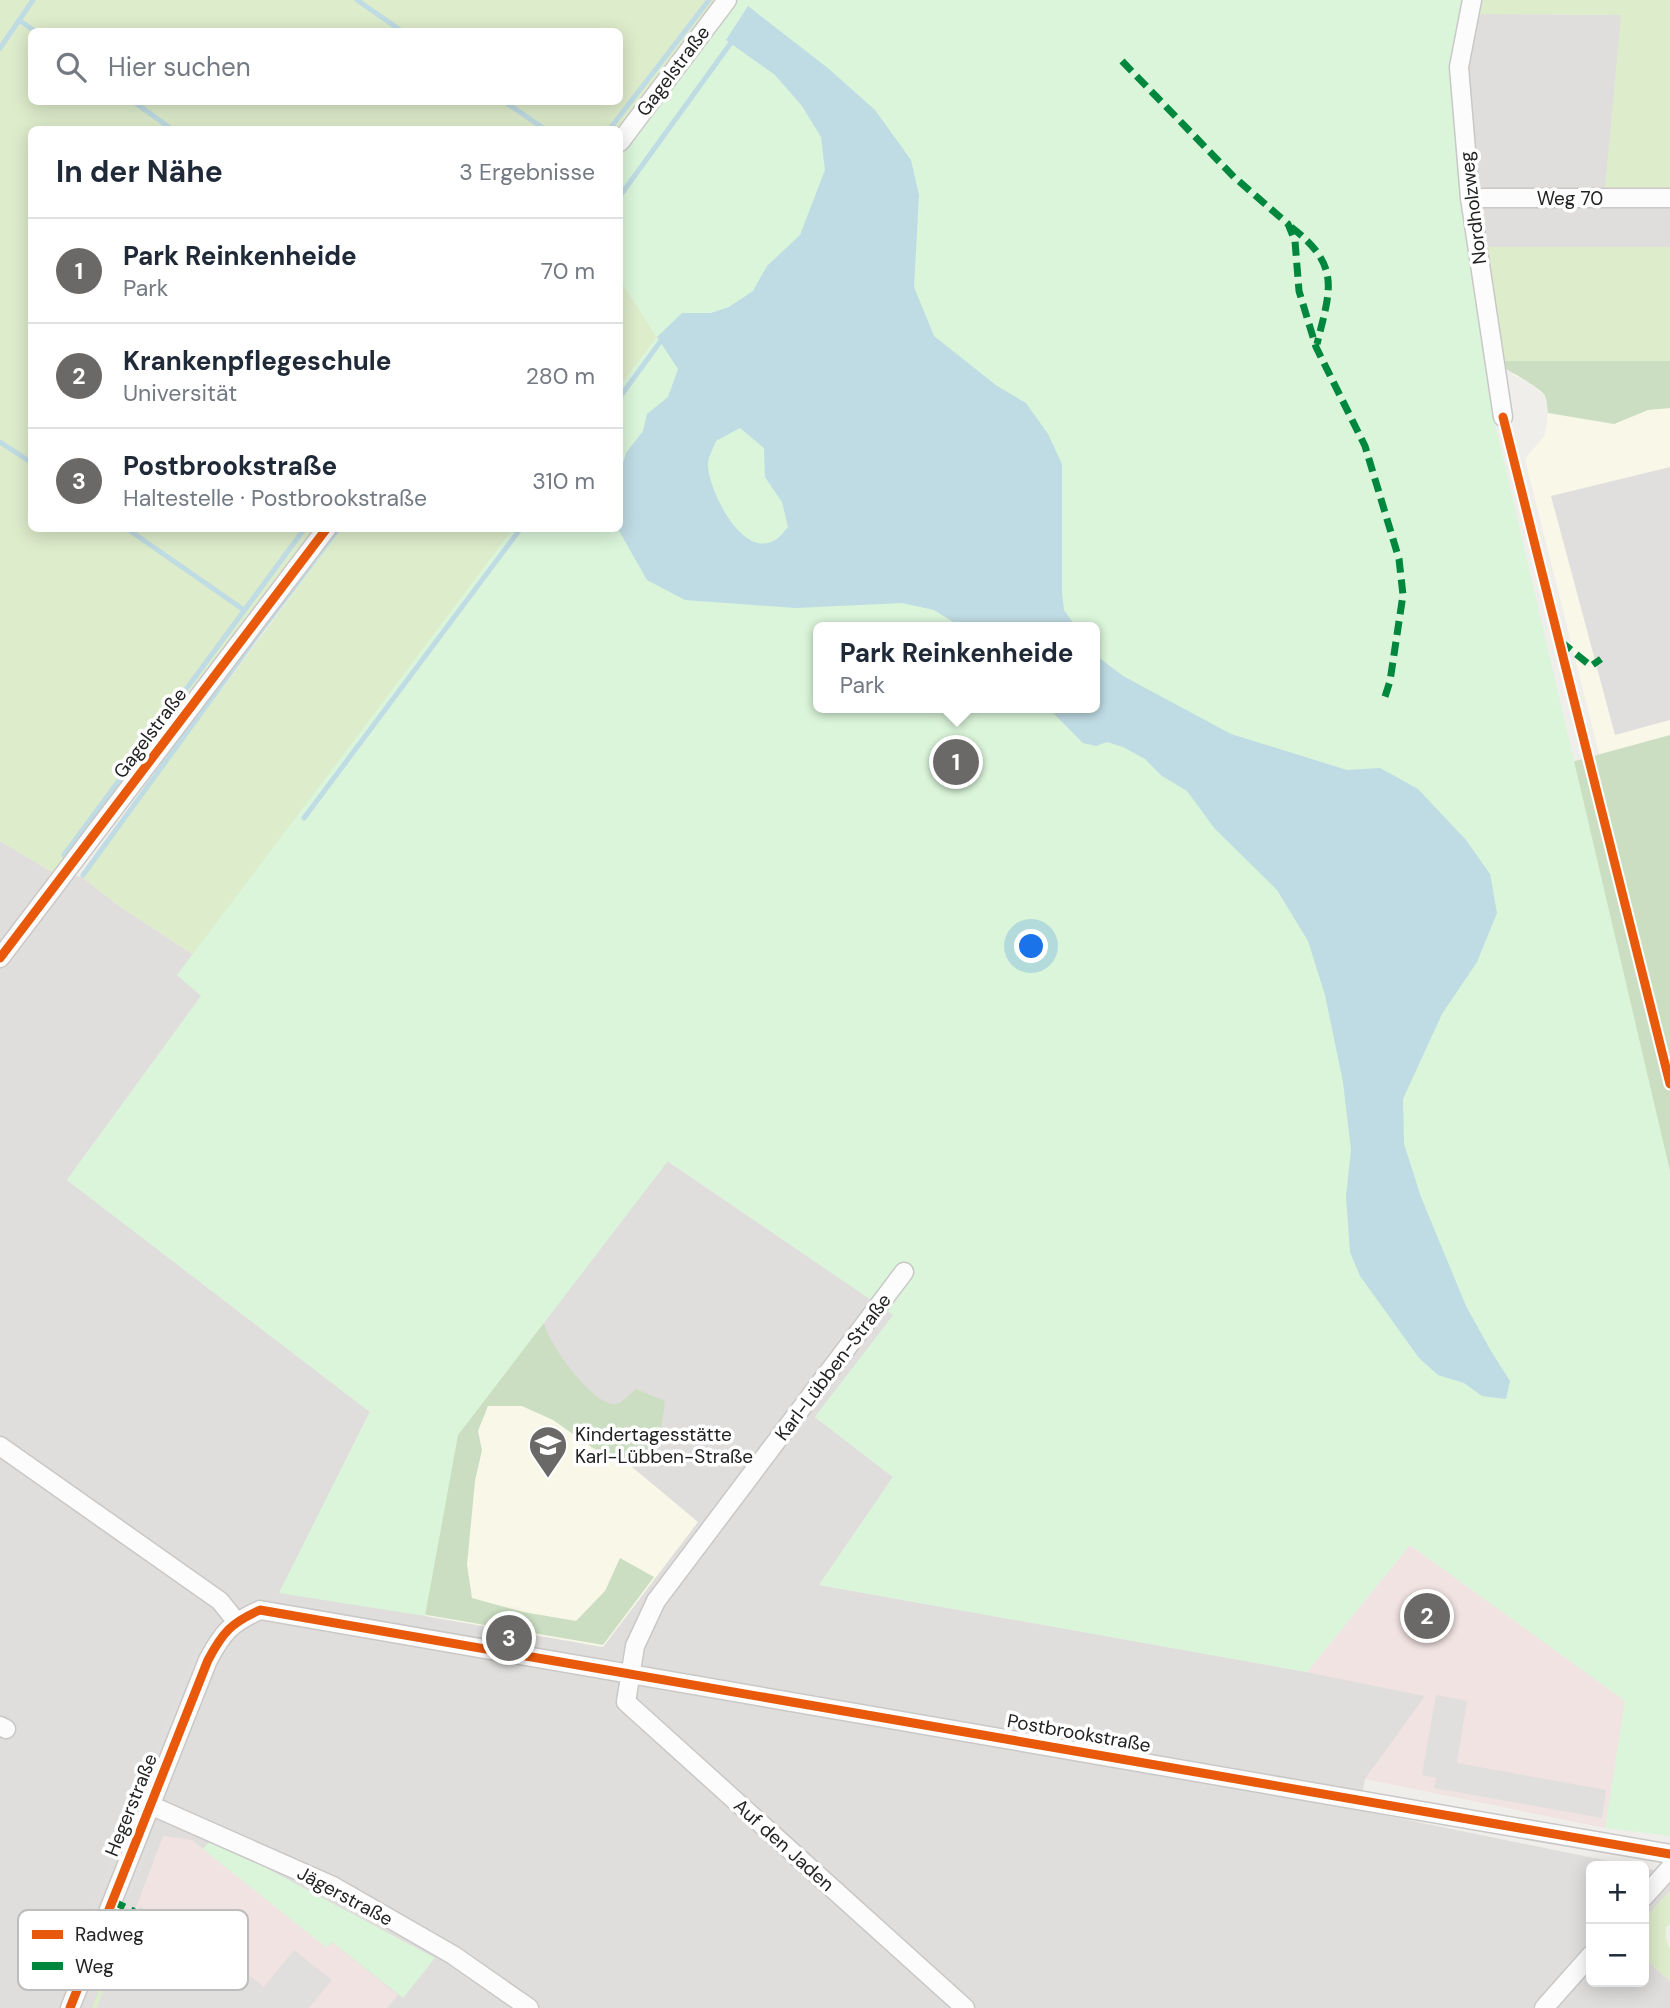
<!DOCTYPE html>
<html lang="de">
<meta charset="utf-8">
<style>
:root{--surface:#fff;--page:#f2f2f3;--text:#1f2937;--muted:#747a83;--line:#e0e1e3;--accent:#6a6968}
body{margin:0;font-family:"DM Sans",sans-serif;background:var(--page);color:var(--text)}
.controls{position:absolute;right:21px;bottom:21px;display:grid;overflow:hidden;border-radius:10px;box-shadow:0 4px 18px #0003}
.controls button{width:63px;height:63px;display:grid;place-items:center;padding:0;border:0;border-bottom:2px solid var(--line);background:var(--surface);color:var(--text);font:35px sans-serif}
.you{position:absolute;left:1032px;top:947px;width:24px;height:24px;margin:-18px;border:5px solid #fff;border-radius:50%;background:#1a73e8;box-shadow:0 0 0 10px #1a73e833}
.badge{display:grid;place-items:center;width:46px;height:46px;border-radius:50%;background:var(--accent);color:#fff;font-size:23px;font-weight:700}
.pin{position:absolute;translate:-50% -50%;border:4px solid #fff;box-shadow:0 2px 7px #0006}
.popup{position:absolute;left:813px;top:622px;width:287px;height:91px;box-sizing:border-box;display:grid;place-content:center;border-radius:10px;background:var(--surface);filter:drop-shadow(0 2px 5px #0005);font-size:23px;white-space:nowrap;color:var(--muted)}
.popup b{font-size:26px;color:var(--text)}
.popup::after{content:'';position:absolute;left:50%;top:100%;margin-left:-14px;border:14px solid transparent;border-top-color:var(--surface)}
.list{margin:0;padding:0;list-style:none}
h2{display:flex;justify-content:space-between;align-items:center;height:91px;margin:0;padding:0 28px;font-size:30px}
h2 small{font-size:23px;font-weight:400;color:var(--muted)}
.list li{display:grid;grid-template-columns:46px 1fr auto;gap:21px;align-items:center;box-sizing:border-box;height:105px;padding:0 28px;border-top:2px solid var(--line)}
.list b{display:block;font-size:26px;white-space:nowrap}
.list p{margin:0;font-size:23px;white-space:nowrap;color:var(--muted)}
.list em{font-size:23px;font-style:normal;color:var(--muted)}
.icon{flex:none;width:38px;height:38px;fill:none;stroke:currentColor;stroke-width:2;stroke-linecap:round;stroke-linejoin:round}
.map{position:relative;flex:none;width:1670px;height:2008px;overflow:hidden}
.search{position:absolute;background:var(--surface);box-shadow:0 4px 18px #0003;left:28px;top:28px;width:595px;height:77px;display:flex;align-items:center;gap:18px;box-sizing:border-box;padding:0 24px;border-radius:10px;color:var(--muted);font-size:26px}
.panel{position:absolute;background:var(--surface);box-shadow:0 4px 18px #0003;left:28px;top:126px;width:595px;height:406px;border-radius:10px}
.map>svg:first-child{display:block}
</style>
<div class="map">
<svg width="1670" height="2008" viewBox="0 0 1670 2008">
<rect width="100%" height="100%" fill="#f0eeeb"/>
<path fill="#dfdedc" d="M1478 14 1622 15 1605 190 1478 193 1466 67Z
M1478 203H1670V247H1483Z
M0 841 54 873 82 877 119 906 194 955 177 975 202 995 67 1180 370 1412 280 1592 543 1323 667 1161 894 1315 815 1417 893 1477 819 1585 1307 1672 1426 1696 1365 1779 1359 1810 1633 1866H1591V1982H1644V1958L1670 1981V2008H0Z
M1644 1868 1670 1874V1891L1644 1919Z"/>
<path fill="#f1e3e1" d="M1410 1545 1626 1701 1605 1828 1365 1779 1425 1696 1307 1672Z
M163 1836 192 1840 327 1947 332 1942 398 1995 387 2008H98Z"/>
<path fill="#f8f7e8" d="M1670 361V1037L1525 459 1545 435 1548 413 1545 397 1531 383 1511 374Z
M511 1366 698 1522 603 1647 425 1616 458 1435Z"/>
<path fill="#ddeccb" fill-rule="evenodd" d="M0 0H718L619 129 32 130V528L316 529 54 873 0 841ZM32 32H620V102H32Z
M1481 0H1670V190H1605L1621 15 1478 14Z
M1483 247H1670V361H1494Z
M620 280 657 337 620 386Z
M341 529H513L194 955 119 906 82 877Z
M1670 1891V1923L1666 1928V1939L1670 1950V1981L1644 1958V1919Z
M127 1915 130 1917 97 2008H92Z"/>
<path fill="#cbdec1" d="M1494 361H1670V408L1648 410 1614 424 1548 413C1547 408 1547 400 1545 396 1539 386 1506 370 1494 361Z
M1670 735V1495L1546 769Z
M540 1286C541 1298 540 1313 544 1324 550 1345 591 1403 614 1404 621 1405 630 1394 636 1389L665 1401 659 1446 621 1461 593 1448 553 1420 522 1406H488L478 1431 482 1450 475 1481 467 1565 472 1598 523 1612 576 1621 605 1591 620 1558 654 1577 603 1645 286 1591 375 1413Z"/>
<path fill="#daf5da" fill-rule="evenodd" d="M737 0H1464V201L1494 419 1670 1171V1836L1605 1828 1625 1701 1410 1545 1307 1672 819 1585 893 1477 815 1417 893 1315 668 1161 458 1435 425 1616 279 1593 370 1412 67 1180 201 996 177 975 513 529 620 528V386L657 337 620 280V155ZM818 627H1094V708H818Z
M212 1839 435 1958 403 1998 332 1942 327 1948 203 1849Z"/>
<path fill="#e0dfde" d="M1670 467V720L1615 735 1551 496Z
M201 1650 75 1964 71 1959 195 1652Z
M1436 1695 1467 1701 1457 1763 1606 1790 1602 1818 1434 1788 1436 1778 1422 1775Z
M146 1842 149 1850 92 1991 83 1999Z
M140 1906 213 1964 222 1954 264 1987 294 1950 332 1980 309 2008H97L130 1917Z"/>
<path fill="#bfdbe3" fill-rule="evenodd" d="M748 6 829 69 875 110 911 160 919 195 914 287 934 336 997 386 1026 403 1048 434 1062 464V592L1064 610 1076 627H961L934 610 902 603 796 608 685 600 647 580 618 529 620 473 626 453 643 431 647 414 668 397 678 369 657 337 682 313H711L729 307 753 291 767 266 800 235 825 170 821 137 802 106 775 75 726 40ZM740 428 764 448 765 477 782 502 788 527C784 531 781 536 777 539 743 562 710 492 708 467 707 459 713 449 716 441Z
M1094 654 1123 676 1231 734 1347 770 1380 768 1418 789 1466 840 1490 874 1497 913 1477 962 1442 1014 1403 1099 1404 1144 1421 1197 1466 1306 1491 1351 1510 1381 1506 1399 1482 1396 1464 1383 1438 1375 1419 1358 1360 1276 1350 1252 1346 1196 1351 1150 1343 1082 1325 995 1308 941 1277 890 1215 829 1187 791 1162 776 1145 759 1123 747 1107 742 1096 746 1083 743 1048 708H1094Z"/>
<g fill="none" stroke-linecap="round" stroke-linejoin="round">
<path stroke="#bfdbe3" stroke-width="5" d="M357 0 403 32
M19 20 36 32
M0 48 33 0
M134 102 173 130
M505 102 546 130
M609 130 709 0
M620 196 733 40
M620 397 660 342
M0 442 32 463
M126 528 244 610
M304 818 521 528
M64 855 305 528
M83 875 260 632 339 528"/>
<g stroke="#c9c8c7" stroke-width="21">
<path id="minor" d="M1472 0 1459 67 1470 198 1503 417
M620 142 727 0
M1470 198H1670
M0 958 327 528
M904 1272 656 1601 635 1646 626 1702 965 2008
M0 1446 220 1601 236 1621
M0 1726 6 1729
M150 1805 333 1886 453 1955 529 2008
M1644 1897 1670 1868
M70 2008 208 1660C223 1632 231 1623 260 1610L1670 1854
M1544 2008 1591 1955"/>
</g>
<use href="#minor" stroke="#fdfcfc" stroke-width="18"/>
<path stroke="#00873e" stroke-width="7" stroke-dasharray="14 7" stroke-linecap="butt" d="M1122 61 1234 177 1288 224 1295 241 1299 291 1316 347 1365 446 1399 559 1403 595 1390 681 1383 703
M1291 227C1342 266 1330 290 1317 344
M1560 641 1591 666 1601 659
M112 1901 133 1911 149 1929"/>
<g stroke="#fff" stroke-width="13">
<path id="cycleway" d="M1503 417 1670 1084
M0 958 327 528
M70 2008 208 1660C223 1632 231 1623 260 1610L1670 1854"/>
</g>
<use href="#cycleway" stroke="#e8590c" stroke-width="9"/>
</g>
<defs>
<g id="school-pin" transform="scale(2.0125)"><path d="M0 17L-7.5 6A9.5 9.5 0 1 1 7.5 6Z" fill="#6a6968" stroke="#fff"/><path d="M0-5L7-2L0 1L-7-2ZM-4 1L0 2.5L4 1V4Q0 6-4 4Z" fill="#fff"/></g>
</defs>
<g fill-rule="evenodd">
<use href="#school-pin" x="548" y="1445"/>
</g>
<g text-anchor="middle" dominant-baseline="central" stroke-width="7" stroke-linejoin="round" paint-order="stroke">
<g font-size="19" fill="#222" stroke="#fff">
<text transform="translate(673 71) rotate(-53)">Gagelstraße</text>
<text x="1570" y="198">Weg 70</text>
<text transform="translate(1473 208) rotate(-97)">Nordholzweg</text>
<text transform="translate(150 733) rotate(-53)">Gagelstraße</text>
<text transform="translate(833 1367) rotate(-53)">Karl-Lübben-Straße</text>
<text transform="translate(1079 1733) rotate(10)">Postbrookstraße</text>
<text transform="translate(131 1805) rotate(-68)">Hegerstraße</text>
<text transform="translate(784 1845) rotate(42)">Auf den Jaden</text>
<text transform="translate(345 1896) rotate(28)">Jägerstraße</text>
</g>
<g font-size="19" fill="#222" stroke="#fff" text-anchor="start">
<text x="575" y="1434">Kindertagesstätte<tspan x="575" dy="22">Karl-Lübben-Straße</tspan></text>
</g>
</g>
<rect x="18" y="1910" width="230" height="80" rx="10" fill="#fff" stroke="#bdbdbd" stroke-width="2"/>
<rect x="32" y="1930" width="31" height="9" fill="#e8590c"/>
<rect x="32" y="1962" width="31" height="8" fill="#00873e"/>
<g font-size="19" fill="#222">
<text x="75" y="1941">Radweg</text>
<text x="75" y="1973">Weg</text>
</g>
</svg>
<div class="controls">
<button>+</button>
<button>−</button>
</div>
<div class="you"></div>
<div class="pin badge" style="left:956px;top:762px">1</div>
<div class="popup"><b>Park Reinkenheide</b>Park</div>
<div class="pin badge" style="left:1427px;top:1616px">2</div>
<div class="pin badge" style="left:509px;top:1638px">3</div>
<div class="search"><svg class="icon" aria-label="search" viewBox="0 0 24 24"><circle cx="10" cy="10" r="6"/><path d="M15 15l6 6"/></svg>Hier suchen</div>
<section class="panel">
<h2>In der Nähe<small>3 Ergebnisse</small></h2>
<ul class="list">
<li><span class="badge">1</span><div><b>Park Reinkenheide</b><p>Park</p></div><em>70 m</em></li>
<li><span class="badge">2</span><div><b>Krankenpflegeschule</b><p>Universität</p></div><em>280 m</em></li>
<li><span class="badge">3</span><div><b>Postbrookstraße</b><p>Haltestelle · Postbrookstraße</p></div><em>310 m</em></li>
</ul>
</section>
</div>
